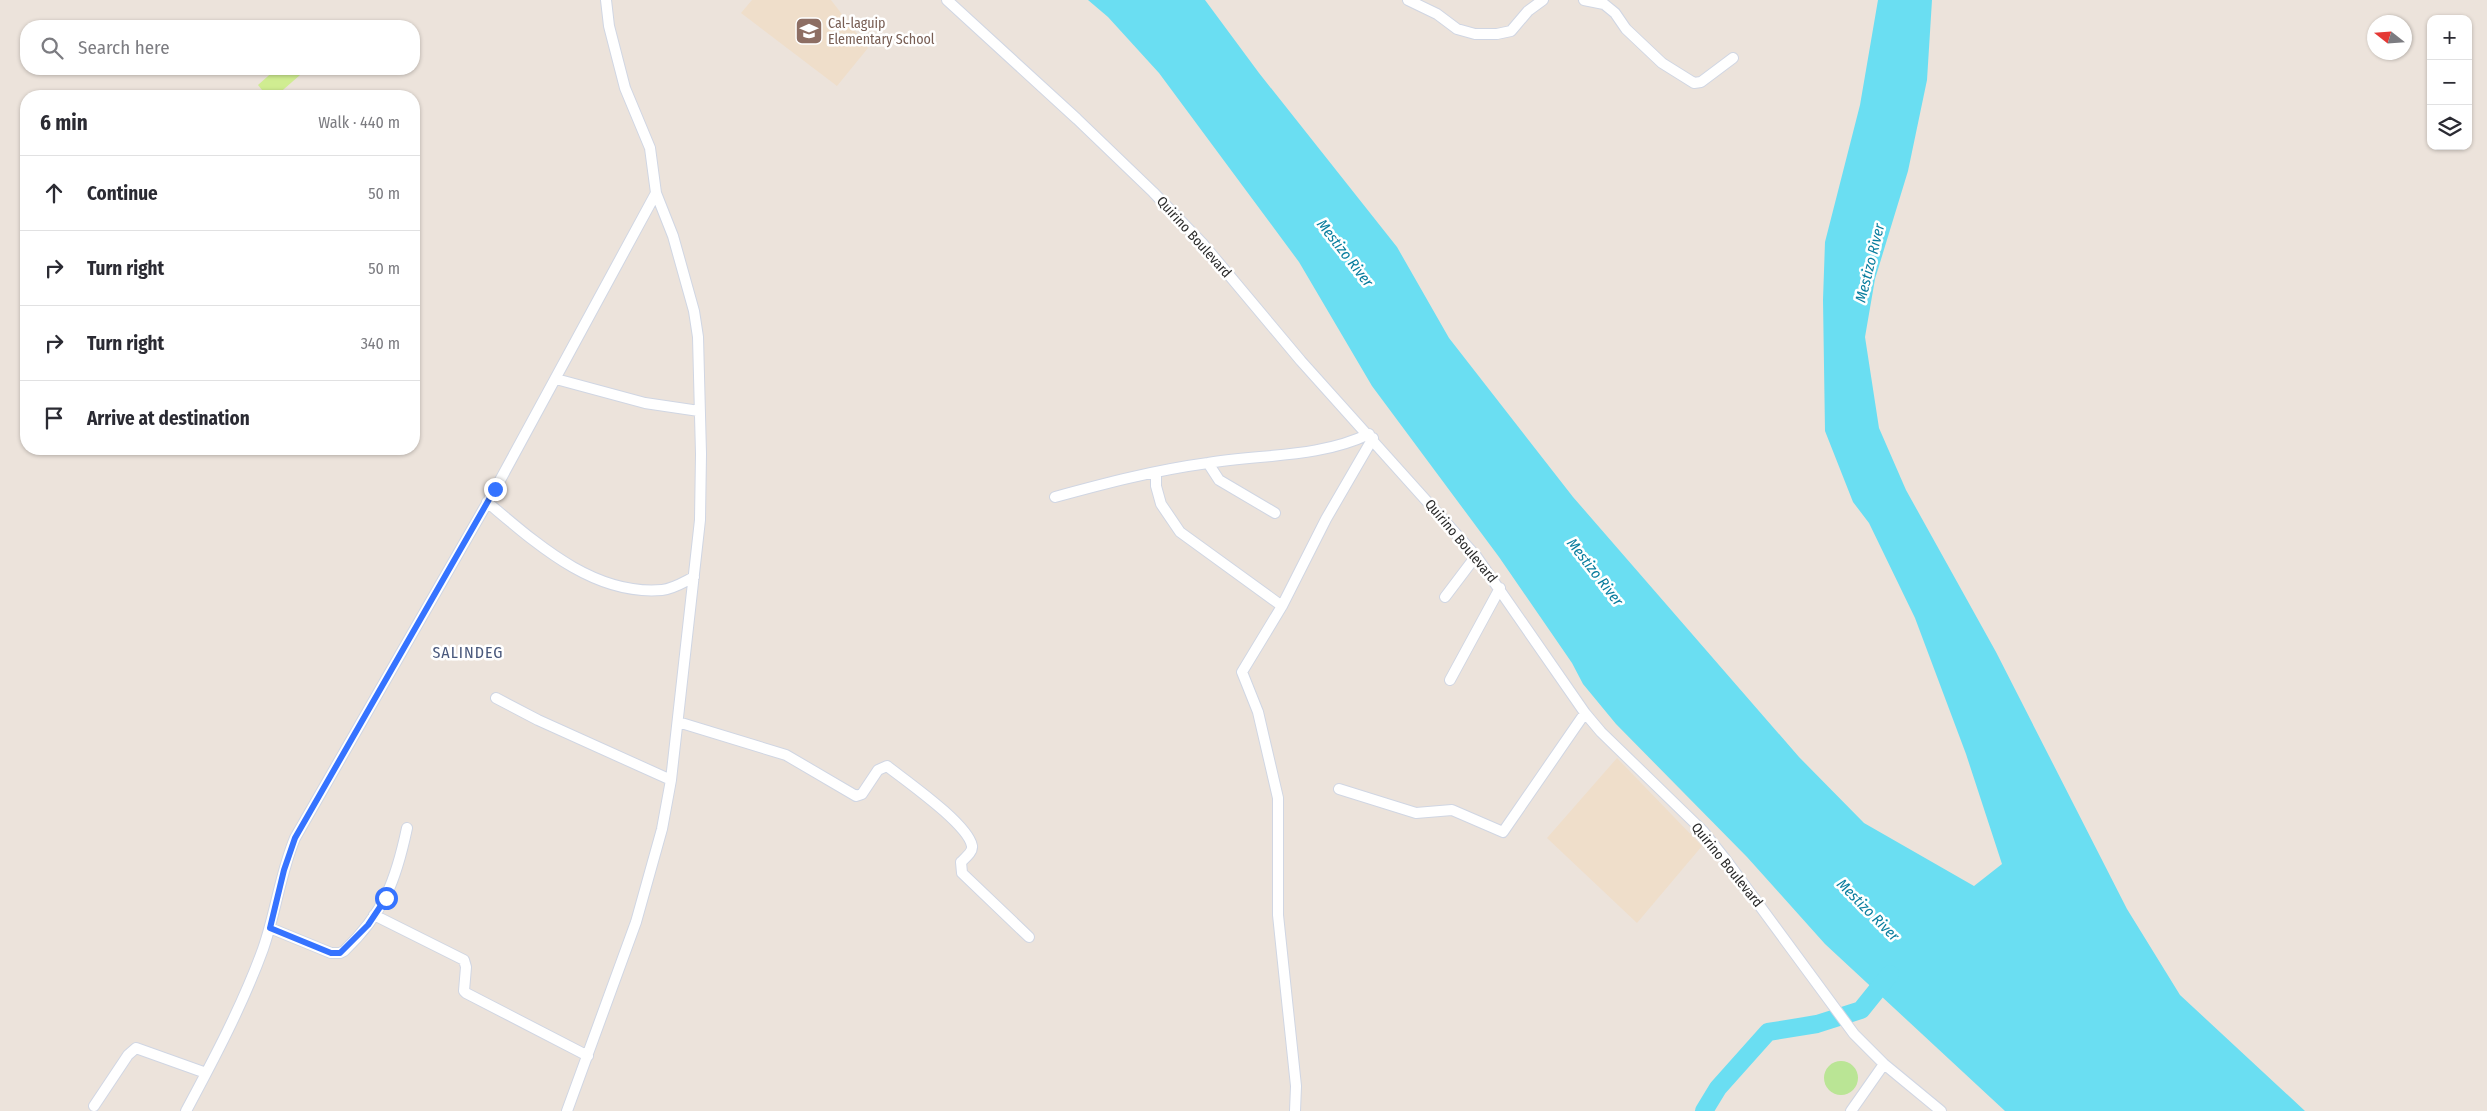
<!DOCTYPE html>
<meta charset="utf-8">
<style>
:root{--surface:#fff;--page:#f7f7f7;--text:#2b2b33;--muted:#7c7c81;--line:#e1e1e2}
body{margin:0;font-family:"Fira Sans Condensed",sans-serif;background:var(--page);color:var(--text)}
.controls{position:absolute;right:15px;top:15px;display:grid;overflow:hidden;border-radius:10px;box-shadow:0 1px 4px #0004}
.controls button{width:45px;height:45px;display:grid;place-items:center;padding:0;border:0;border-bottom:1px solid var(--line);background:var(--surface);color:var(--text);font:25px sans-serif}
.compass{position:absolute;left:2367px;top:15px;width:45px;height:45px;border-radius:50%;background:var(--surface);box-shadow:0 1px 4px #0004;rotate:287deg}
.stop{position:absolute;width:15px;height:15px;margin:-11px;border:4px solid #3573ff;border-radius:50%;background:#fff}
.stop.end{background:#3573ff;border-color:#fff;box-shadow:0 1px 5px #0008}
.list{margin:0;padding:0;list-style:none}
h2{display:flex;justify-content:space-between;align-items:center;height:65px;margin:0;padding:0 20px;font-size:21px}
h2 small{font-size:16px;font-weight:400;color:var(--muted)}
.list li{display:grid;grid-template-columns:32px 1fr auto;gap:15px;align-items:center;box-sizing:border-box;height:75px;padding:0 20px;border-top:1px solid var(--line)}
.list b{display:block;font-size:19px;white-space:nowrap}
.list em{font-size:16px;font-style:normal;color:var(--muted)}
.icon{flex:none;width:28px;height:28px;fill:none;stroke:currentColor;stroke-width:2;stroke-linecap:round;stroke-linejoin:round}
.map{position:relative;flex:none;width:2487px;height:1111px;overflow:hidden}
.search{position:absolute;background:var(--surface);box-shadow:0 1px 4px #0004;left:20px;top:20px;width:400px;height:55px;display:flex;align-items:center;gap:12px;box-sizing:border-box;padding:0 18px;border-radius:20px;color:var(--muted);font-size:19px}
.panel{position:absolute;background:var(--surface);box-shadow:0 1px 4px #0004;left:20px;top:90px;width:400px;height:365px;border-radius:20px}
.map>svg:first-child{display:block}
</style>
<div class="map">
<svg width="2487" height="1111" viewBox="0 0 2487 1111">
<rect width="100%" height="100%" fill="#ece3db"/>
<path fill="#efdeca" d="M752 0H831L868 48 837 86 741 13Z
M1617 758 1702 846 1637 923 1547 838Z"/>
<path fill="#bae595" d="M1824 1078a17 17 0 1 1 34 0a17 17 0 1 1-34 0Z"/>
<path fill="#d0ed91" d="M276 69H294L300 75 276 96H267L258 85Z"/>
<path fill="#6adef2" d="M1088 0H1205L1259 73 1397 247 1449 338 1573 497 1799 757 1864 823 1974 886 2002 864 1966 754 1915 618 1869 523 1853 502 1825 431 1823 300 1825 242 1860 105 1878 0H1932L1927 80 1908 171 1875 279 1865 337 1879 428 1906 490 1996 652 2127 909 2180 995 2305 1111H2005L1825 944 1747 857 1616 724 1583 684 1572 663 1499 557 1372 386 1299 262 1159 73 1108 17Z"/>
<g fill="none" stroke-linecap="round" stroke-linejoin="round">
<path stroke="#6adef2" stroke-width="18" d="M1704 1111 1718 1088 1768 1032 1817 1024 1861 1010 1890 974"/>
<g stroke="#d0d6e3" stroke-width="12">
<path id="minor" d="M947 0 1077 119 1153 192 1203 244 1301 361 1476 556 1585 713 1601 732 1703 831 1726 860 1854 1034 1884 1064 1941 1111
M1408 0 1437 14 1457 29 1475 34H1497L1511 31 1528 11 1543 0
M1584 0 1604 4 1615 13 1626 29 1662 63 1694 83 1701 82 1733 58
M556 379 645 403 699 411
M1208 463 1219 480 1275 513
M1156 472V486L1161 504 1180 532 1282 606
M1055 497C1106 483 1156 470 1208 463 1262 454 1319 458 1369 434
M487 502C536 543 593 596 662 590 673 589 684 582 694 577
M1445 597 1476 556
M1450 680 1500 588
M496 698 538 720 671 780
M678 722 786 755 856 796 862 794 878 770 887 766C906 781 968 824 972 846 973 852 965 858 961 862L962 873 1029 937
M1339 789 1416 813 1452 810 1503 832 1585 713
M374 915 464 960 466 967 464 991 466 993 588 1056
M270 928 331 953H340L344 951C384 913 396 880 407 828
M94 1106 128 1055 136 1048 206 1073
M186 1111C214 1059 243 1004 263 949 276 912 280 874 295 838L498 484 656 193
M567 1111 636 922 662 829 671 780 700 520 701 454 698 337 694 311 673 236 656 193 650 148 625 88 609 26 606 0
M1295 1111 1296 1086 1278 915V798L1258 712 1242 672 1282 606 1326 519 1373 438
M1851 1111 1884 1064"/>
</g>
<use href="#minor" stroke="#fff" stroke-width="10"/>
</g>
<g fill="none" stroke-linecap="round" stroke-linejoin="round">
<path stroke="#3573ff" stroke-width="6" d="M386 898 368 925 340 953H331L270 928 284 870 295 838 495 489"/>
</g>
<defs>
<g id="school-square" transform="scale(1.4375)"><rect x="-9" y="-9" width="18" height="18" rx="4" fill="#8d6e63" stroke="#fff"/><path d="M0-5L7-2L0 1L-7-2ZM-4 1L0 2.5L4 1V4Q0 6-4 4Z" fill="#fff"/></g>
</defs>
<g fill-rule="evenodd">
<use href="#school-square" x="809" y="31"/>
</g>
<g text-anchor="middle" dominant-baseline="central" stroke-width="5" stroke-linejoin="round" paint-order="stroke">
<g font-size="14" fill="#785e54" stroke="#fff" text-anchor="start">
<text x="828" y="23">Cal-laguip<tspan x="828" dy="16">Elementary School</tspan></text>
</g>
<g font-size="14" fill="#2a2a2a" stroke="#fff">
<text transform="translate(1194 237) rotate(48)">Quirino Boulevard</text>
<text transform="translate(1461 541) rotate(50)">Quirino Boulevard</text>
<text transform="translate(1727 865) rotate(51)">Quirino Boulevard</text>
</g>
<g font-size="15" font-style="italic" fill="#097d9e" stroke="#fff">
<text transform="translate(1345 253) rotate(52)">Mestizo River</text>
<text transform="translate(1870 263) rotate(-76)">Mestizo River</text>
<text transform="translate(1595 572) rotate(52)">Mestizo River</text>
<text transform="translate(1868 910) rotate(45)">Mestizo River</text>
</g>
<g font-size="16" letter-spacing="1" fill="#49587c" stroke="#fff">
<text x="468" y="652">SALINDEG</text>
</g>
</g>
</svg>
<div class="controls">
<button>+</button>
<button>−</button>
<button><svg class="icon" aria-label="layers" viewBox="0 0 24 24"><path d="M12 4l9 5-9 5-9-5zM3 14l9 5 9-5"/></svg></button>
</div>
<svg class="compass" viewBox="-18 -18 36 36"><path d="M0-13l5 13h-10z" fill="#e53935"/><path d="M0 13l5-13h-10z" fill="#7c7c81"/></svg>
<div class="stop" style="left:386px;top:898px"></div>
<div class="stop end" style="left:495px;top:489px"></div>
<div class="search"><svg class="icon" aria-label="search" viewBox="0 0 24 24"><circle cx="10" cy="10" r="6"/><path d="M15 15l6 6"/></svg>Search here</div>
<section class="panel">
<h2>6 min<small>Walk · 440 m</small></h2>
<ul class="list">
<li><svg class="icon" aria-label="ahead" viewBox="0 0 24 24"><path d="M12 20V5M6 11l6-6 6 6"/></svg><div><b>Continue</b></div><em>50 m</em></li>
<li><svg class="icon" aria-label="right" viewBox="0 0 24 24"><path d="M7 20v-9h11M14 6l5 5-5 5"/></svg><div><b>Turn right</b></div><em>50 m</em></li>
<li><svg class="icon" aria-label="right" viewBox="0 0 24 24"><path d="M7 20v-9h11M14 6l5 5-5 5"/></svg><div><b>Turn right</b></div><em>340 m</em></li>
<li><svg class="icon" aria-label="arrive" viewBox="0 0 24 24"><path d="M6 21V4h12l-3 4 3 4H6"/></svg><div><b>Arrive at destination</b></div></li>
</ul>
</section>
</div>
